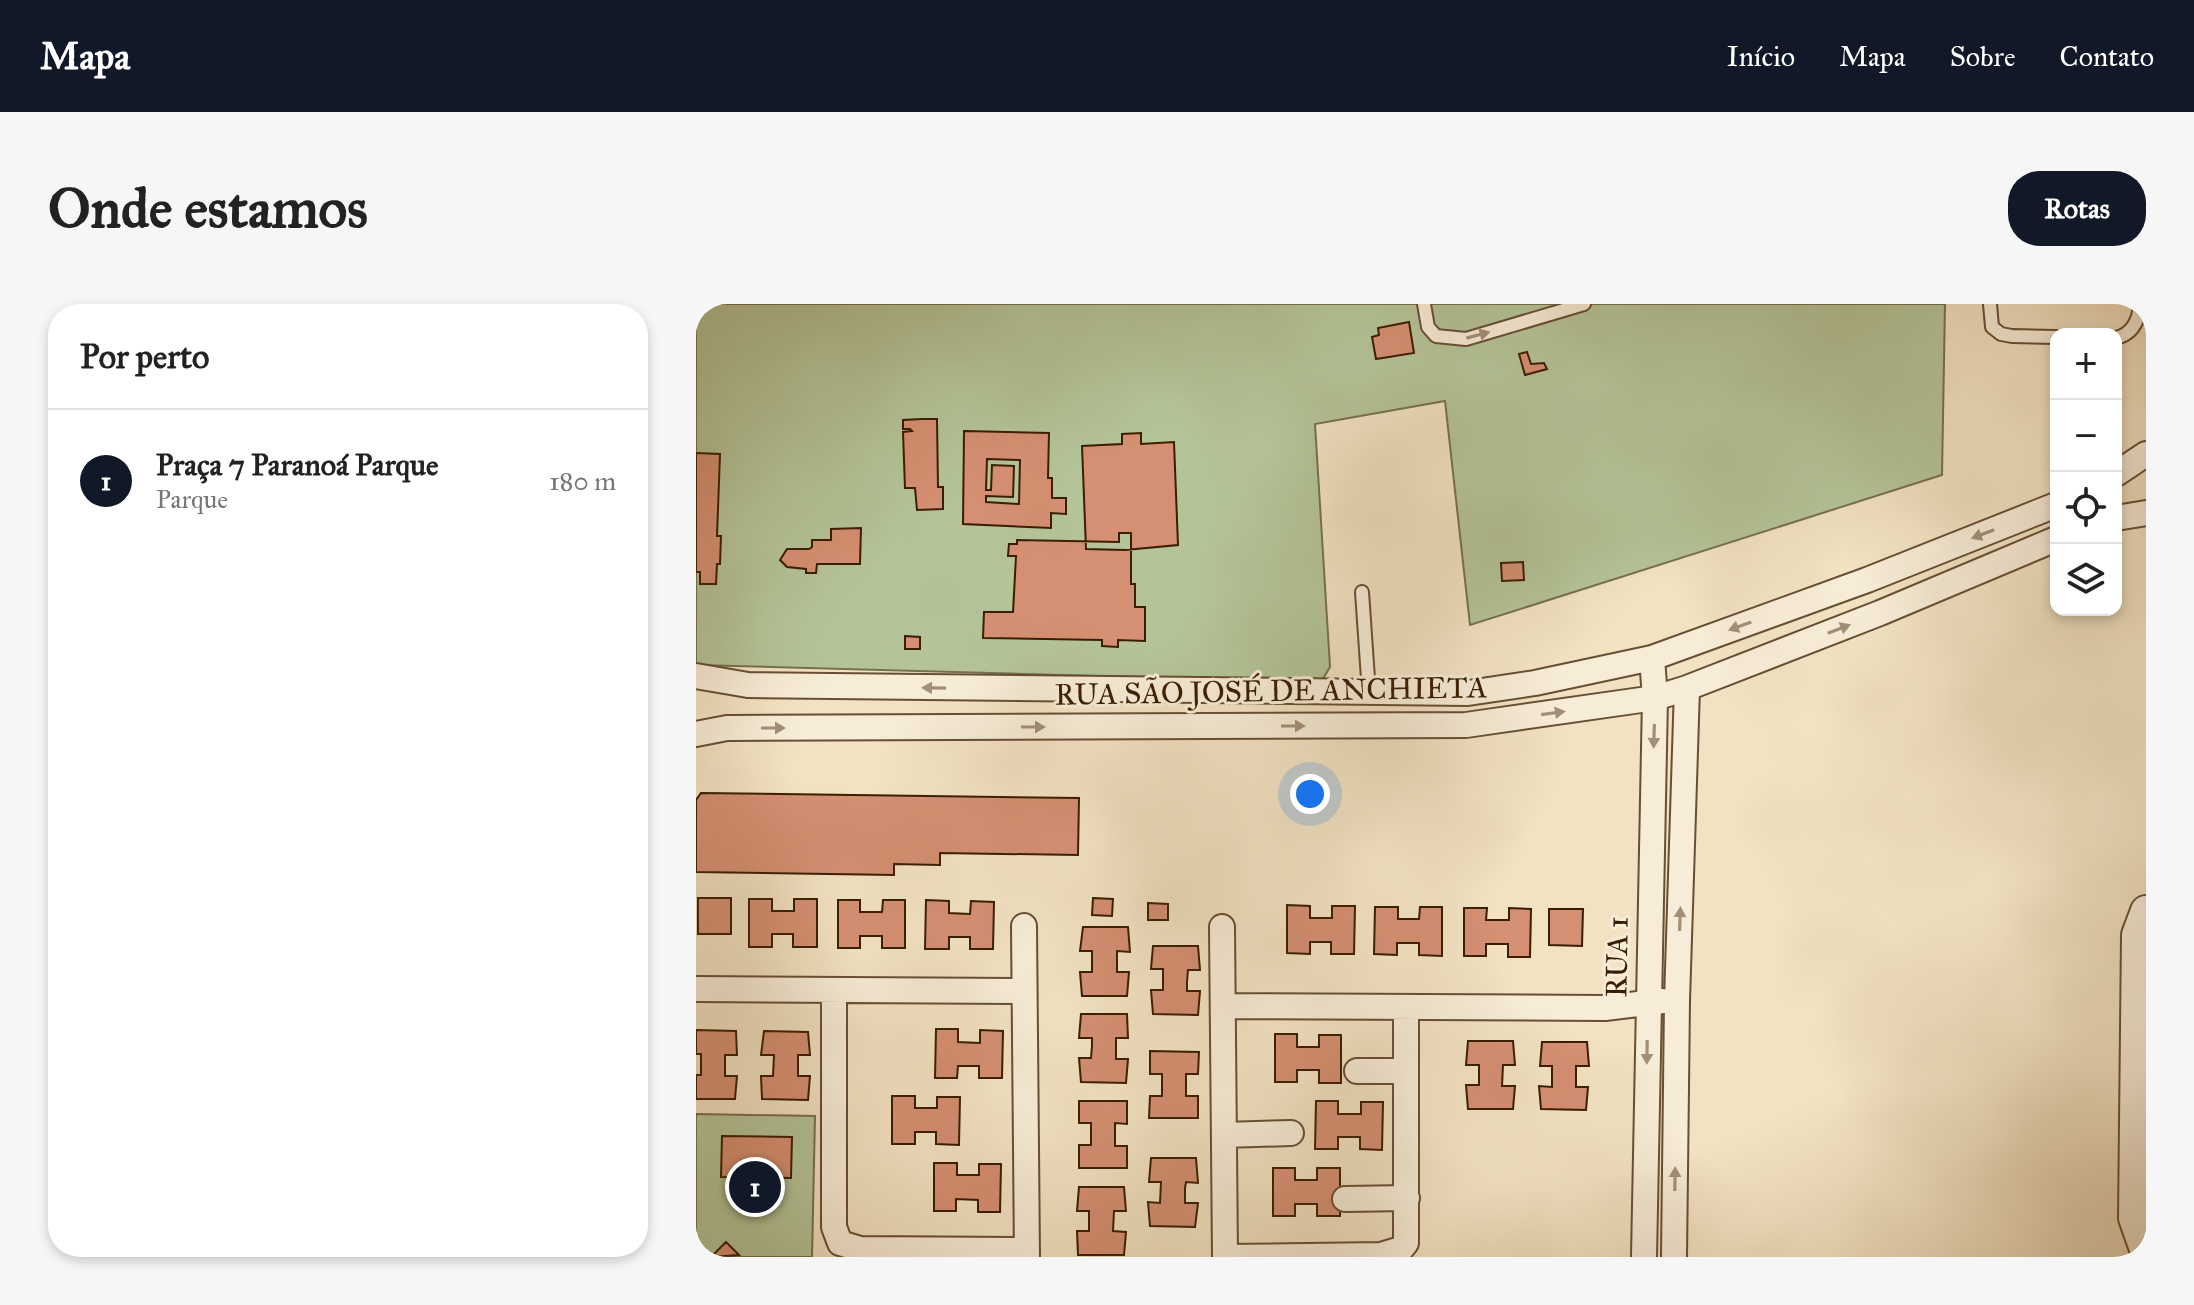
<!DOCTYPE html>
<html lang="pt">
<meta charset="utf-8">
<style>
:root{--surface:#fff;--page:#f6f6f6;--text:#222;--muted:#767676;--line:#e0e0e0;--accent:#111827}
body{margin:0;font-family:"IM FELL Great Primer",serif;background:var(--page);color:var(--text)}
.controls{position:absolute;right:24px;top:24px;display:grid;overflow:hidden;border-radius:16px;box-shadow:0 4px 12px #0003}
.controls button{width:72px;height:72px;display:grid;place-items:center;padding:0;border:0;border-bottom:2px solid var(--line);background:var(--surface);color:var(--text);font:40px sans-serif}
.you{position:absolute;left:614px;top:490px;width:28px;height:28px;margin:-20px;border:6px solid #fff;border-radius:50%;background:#1a73e8;box-shadow:0 0 0 12px #1a73e833}
.badge{display:grid;place-items:center;width:52px;height:52px;border-radius:50%;background:var(--accent);color:#fff;font-size:26px;font-weight:700}
.pin{position:absolute;translate:-50% -50%;border:4px solid #fff;box-shadow:0 2px 8px #0006}
.list{margin:0;padding:0;list-style:none}
h2{display:flex;justify-content:space-between;align-items:center;height:104px;margin:0;padding:0 32px;font-size:34px}
h2 small{font-size:26px;font-weight:400;color:var(--muted)}
.list li{display:grid;grid-template-columns:52px 1fr auto;gap:24px;align-items:center;box-sizing:border-box;height:144px;padding:0 32px;border-top:2px solid var(--line)}
.list b{display:block;font-size:30px;white-space:nowrap}
.list p{margin:0;font-size:26px;white-space:nowrap;color:var(--muted)}
.list em{font-size:26px;font-style:normal;color:var(--muted)}
.icon{flex:none;width:44px;height:44px;fill:none;stroke:currentColor;stroke-width:2;stroke-linecap:round;stroke-linejoin:round}
.map{position:relative;flex:none;width:1450px;height:953px;overflow:hidden;border-radius:32px}
header{display:flex;align-items:center;gap:48px;box-sizing:border-box;height:112px;padding:0 40px;background:var(--accent);color:#fff}
header strong{font-size:38px}
nav{display:flex;gap:44px;margin-inline-start:auto;font-size:28px}
.intro{display:flex;align-items:center;justify-content:space-between;box-sizing:border-box;height:192px;padding:0 48px}
h1{margin:0;font-size:56px}
.button{padding:20px 36px;border-radius:32px;background:var(--accent);color:#fff;font-size:28px;font-weight:700}
main{display:flex;gap:48px;padding:0 48px}
aside{flex:1;background:var(--surface);border-radius:32px;box-shadow:0 4px 12px #0003}
.map>svg:first-child{display:block}
</style>
<header>
<strong>Mapa</strong>
<nav><a>Início</a><a>Mapa</a><a>Sobre</a><a>Contato</a></nav>
</header>
<div class="intro"><h1>Onde estamos</h1><a class="button">Rotas</a></div>
<main>
<aside>
<h2>Por perto<small></small></h2>
<ul class="list">
<li><span class="badge">1</span><div><b>Praça 7 Paranoá Parque</b><p>Parque</p></div><em>180 m</em></li>
</ul>
</aside>
<div class="map">
<svg width="1450" height="953" viewBox="0 0 1450 953">
<rect width="100%" height="100%" fill="#f2e2c2"/>
<filter id="stains"><feTurbulence type="fractalNoise" baseFrequency=".0025" numOctaves="4"/><feColorMatrix values="0 0 0 0 .2 0 0 0 0 .09 0 0 0 0 .02 0 0 0 .5 -.17"/></filter>
<radialGradient id="worn" r=".72"><stop offset=".6" stop-color="#630" stop-opacity="0"/><stop offset="1" stop-color="#630" stop-opacity=".3"/></radialGradient>
<path fill="#b4c498" stroke="#77704d" stroke-width="2" d="M0 0H1249L1246 171 774 321 749 97 619 120 634 363 628 373 620 378 0 361Z
M0 810 119 812 116 953H0Z"/>
<path fill="#d58f72" stroke="#3a1d02" stroke-width="2" fill-rule="evenodd" d="M713 18 718 49 680 55 676 33 683 31 682 24Z
M831 48 835 60 848 59 851 65 829 71 823 50Z
M226 115H241L242 183H247V205L221 206 219 184H209L207 128 216 127 214 125H207V116Z
M268 127 353 129 352 174H356V194H370V210L355 209V224L267 220ZM291 155 324 156 323 200 290 198V192L317 193 318 162 296 161 295 186H290Z
M445 129V140L478 138 482 241 429 246 390 245 386 142 426 140V130Z
M0 149 24 150 21 232H25L24 260H21L20 280H4V268H0Z
M165 224 164 260H121L120 269H110V265L91 263 84 256 91 245H113L116 243V236H135V225Z
M423 229H435V280H439V303H449V337L422 336V343L406 342V336L287 334 288 308H317L320 252H312L313 240H321V236L423 238Z
M827 258 828 276 806 277 805 259Z
M209 332 224 333V345H209Z
M5 489 383 494 382 551 244 549V561L198 560V571L0 568V496Z
M2 594H35V630H2Z
M397 594 417 595 416 612 396 611Z
M53 595H76V607H98V595H121V643H97V630H76V643H53Z
M142 596H164V608H186L187 596H209V644H186V632H164V644H142Z
M230 596 253 597V609L274 610 275 597 298 598 297 645H274V633H253V645H229Z
M452 599 472 600V616H452Z
M591 601 614 602V614H636V602H659L658 650H635V638H614V650L591 649Z
M679 603H702V615H723L724 603H746V652L723 651V639H701V651L678 650Z
M768 604H791L790 616H813V604L835 605 834 653H812V640H790V652H768Z
M853 605H887L886 642 853 641Z
M387 623H432L434 648 421 647V668H433L431 692H386L384 668H396V647H384Z
M457 642H502L504 666H492L491 678V687H504L502 711 457 710 455 686H467V665H455Z
M385 710H431L432 734H420V755H432L430 779 385 778 383 754H395L396 742V734H383Z
M240 725H262V738L284 739V726L307 727 306 774H283V762H262L261 774H239Z
M0 726 40 727 41 751H29V772H41L39 795H0V771H5V750H0Z
M68 727 112 728 114 751H102V772H114L112 796 66 795 65 772H77L78 751H65Z
M579 730H601V743H623V731H645V779H623V766H601V778H579Z
M772 737H817L819 761H807L806 782H819L817 805H772L770 781H783V761H770Z
M846 738H891L893 762H880V783H892L890 806 845 805 843 782 856 783V762H844Z
M454 747 503 748 502 770H490V792H502V814H453L454 792H466V770H454Z
M196 792H219V804H241V793H264L263 841 240 840V828H219V840H196Z
M383 797H431V820L419 819V842H431V864H383V841H395V819H383Z
M620 797H642V810H665V798H687L686 846 664 845V833H642V845H619Z
M26 832 96 833 95 874 25 873Z
M455 854H500L502 879 490 878 489 884V899H502L499 923 454 922 452 898 464 899 465 878H453Z
M238 859H261V871H283V860H305L304 908H282V896L260 895V907H238Z
M577 864H599V876H621V864H644V912H621V900H599V912H577Z
M383 883H428L430 907H418L417 927 430 928 428 951H382L381 927H393V907H381Z
M30 938 43 951 15 953Z"/>
<g fill="none" stroke-linecap="round" stroke-linejoin="round">
<g stroke="#684e32" stroke-width="16">
<path id="service" d="M728 0 732 23 740 32 770 35 888 0
M1294 0 1296 23 1305 30 1316 32 1360 33
M1420 34C1437 30 1443 16 1444 0
M666 288 673 389"/>
</g>
<g stroke="#684e32" stroke-width="28">
<path id="minor" d="M1420 170 1450 150
M1420 214 1450 209
M0 372 52 381 772 389 839 379 956 354 1171 276 1360 201
M0 430 31 424 770 421 959 394 991 384 1184 309 1360 235
M328 622 331 953
M526 623 529 953
M0 685 328 687
M138 686V923L144 939 164 945 331 946
M527 702 909 704 967 697
M661 767H710
M528 831 595 829
M649 895 711 894
M529 953 685 951 705 945 710 939V703
M948 953 959 394 956 354
M978 953 981 697 991 384"/>
</g>
<g stroke="#684e32" stroke-width="34">
<path id="tertiary" d="M1450 607 1441 631 1438 914 1450 948"/>
</g>
<use href="#service" stroke="#f7ecd7" stroke-width="12"/>
<use href="#minor" stroke="#f7ecd7" stroke-width="24"/>
<use href="#tertiary" stroke="#f7ecd7" stroke-width="30"/>
</g>
<defs><path id="oneway-solid" d="M-6-.8H1V-3.2L6.5 0L1 3.2V.8H-6Z" transform="scale(2)"/></defs>
<g fill="#a28f77">
<use href="#oneway-solid" transform="translate(782 31) rotate(-15)"/>
<use href="#oneway-solid" transform="translate(1287 230) rotate(159)"/>
<use href="#oneway-solid" transform="translate(1044 322) rotate(160)"/>
<use href="#oneway-solid" transform="translate(1143 325) rotate(-21)"/>
<use href="#oneway-solid" transform="translate(238 384) rotate(-179)"/>
<use href="#oneway-solid" transform="translate(857 409) rotate(-8)"/>
<use href="#oneway-solid" transform="translate(597 422)"/>
<use href="#oneway-solid" transform="translate(337 423)"/>
<use href="#oneway-solid" transform="translate(77 424)"/>
<use href="#oneway-solid" transform="translate(958 432) rotate(92)"/>
<use href="#oneway-solid" transform="translate(984 615) rotate(-88)"/>
<use href="#oneway-solid" transform="translate(951 748) rotate(91)"/>
<use href="#oneway-solid" transform="translate(979 875) rotate(-89)"/>
</g>
<g text-anchor="middle" dominant-baseline="central" stroke-width="6" stroke-linejoin="round" paint-order="stroke">
<g font-size="30" fill="#3a1d02" stroke="#f7ecd7">
<text transform="translate(575 387) rotate(-1)">RUA SÃO JOSÉ DE ANCHIETA</text>
<text transform="translate(921 653) rotate(-89)">RUA 1</text>
</g>
</g>
<rect width="100%" height="100%" filter="url(#stains)"/>
<rect width="100%" height="100%" fill="url(#worn)"/>
</svg>
<div class="controls">
<button>+</button>
<button>−</button>
<button><svg class="icon" aria-label="locate" viewBox="0 0 24 24"><circle cx="12" cy="12" r="6"/><path d="M12 2v4M12 18v4M2 12h4M18 12h4"/></svg></button>
<button><svg class="icon" aria-label="layers" viewBox="0 0 24 24"><path d="M12 4l9 5-9 5-9-5zM3 14l9 5 9-5"/></svg></button>
</div>
<div class="you"></div>
<div class="pin badge" style="left:59px;top:883px">1</div>
</div>
</main>
